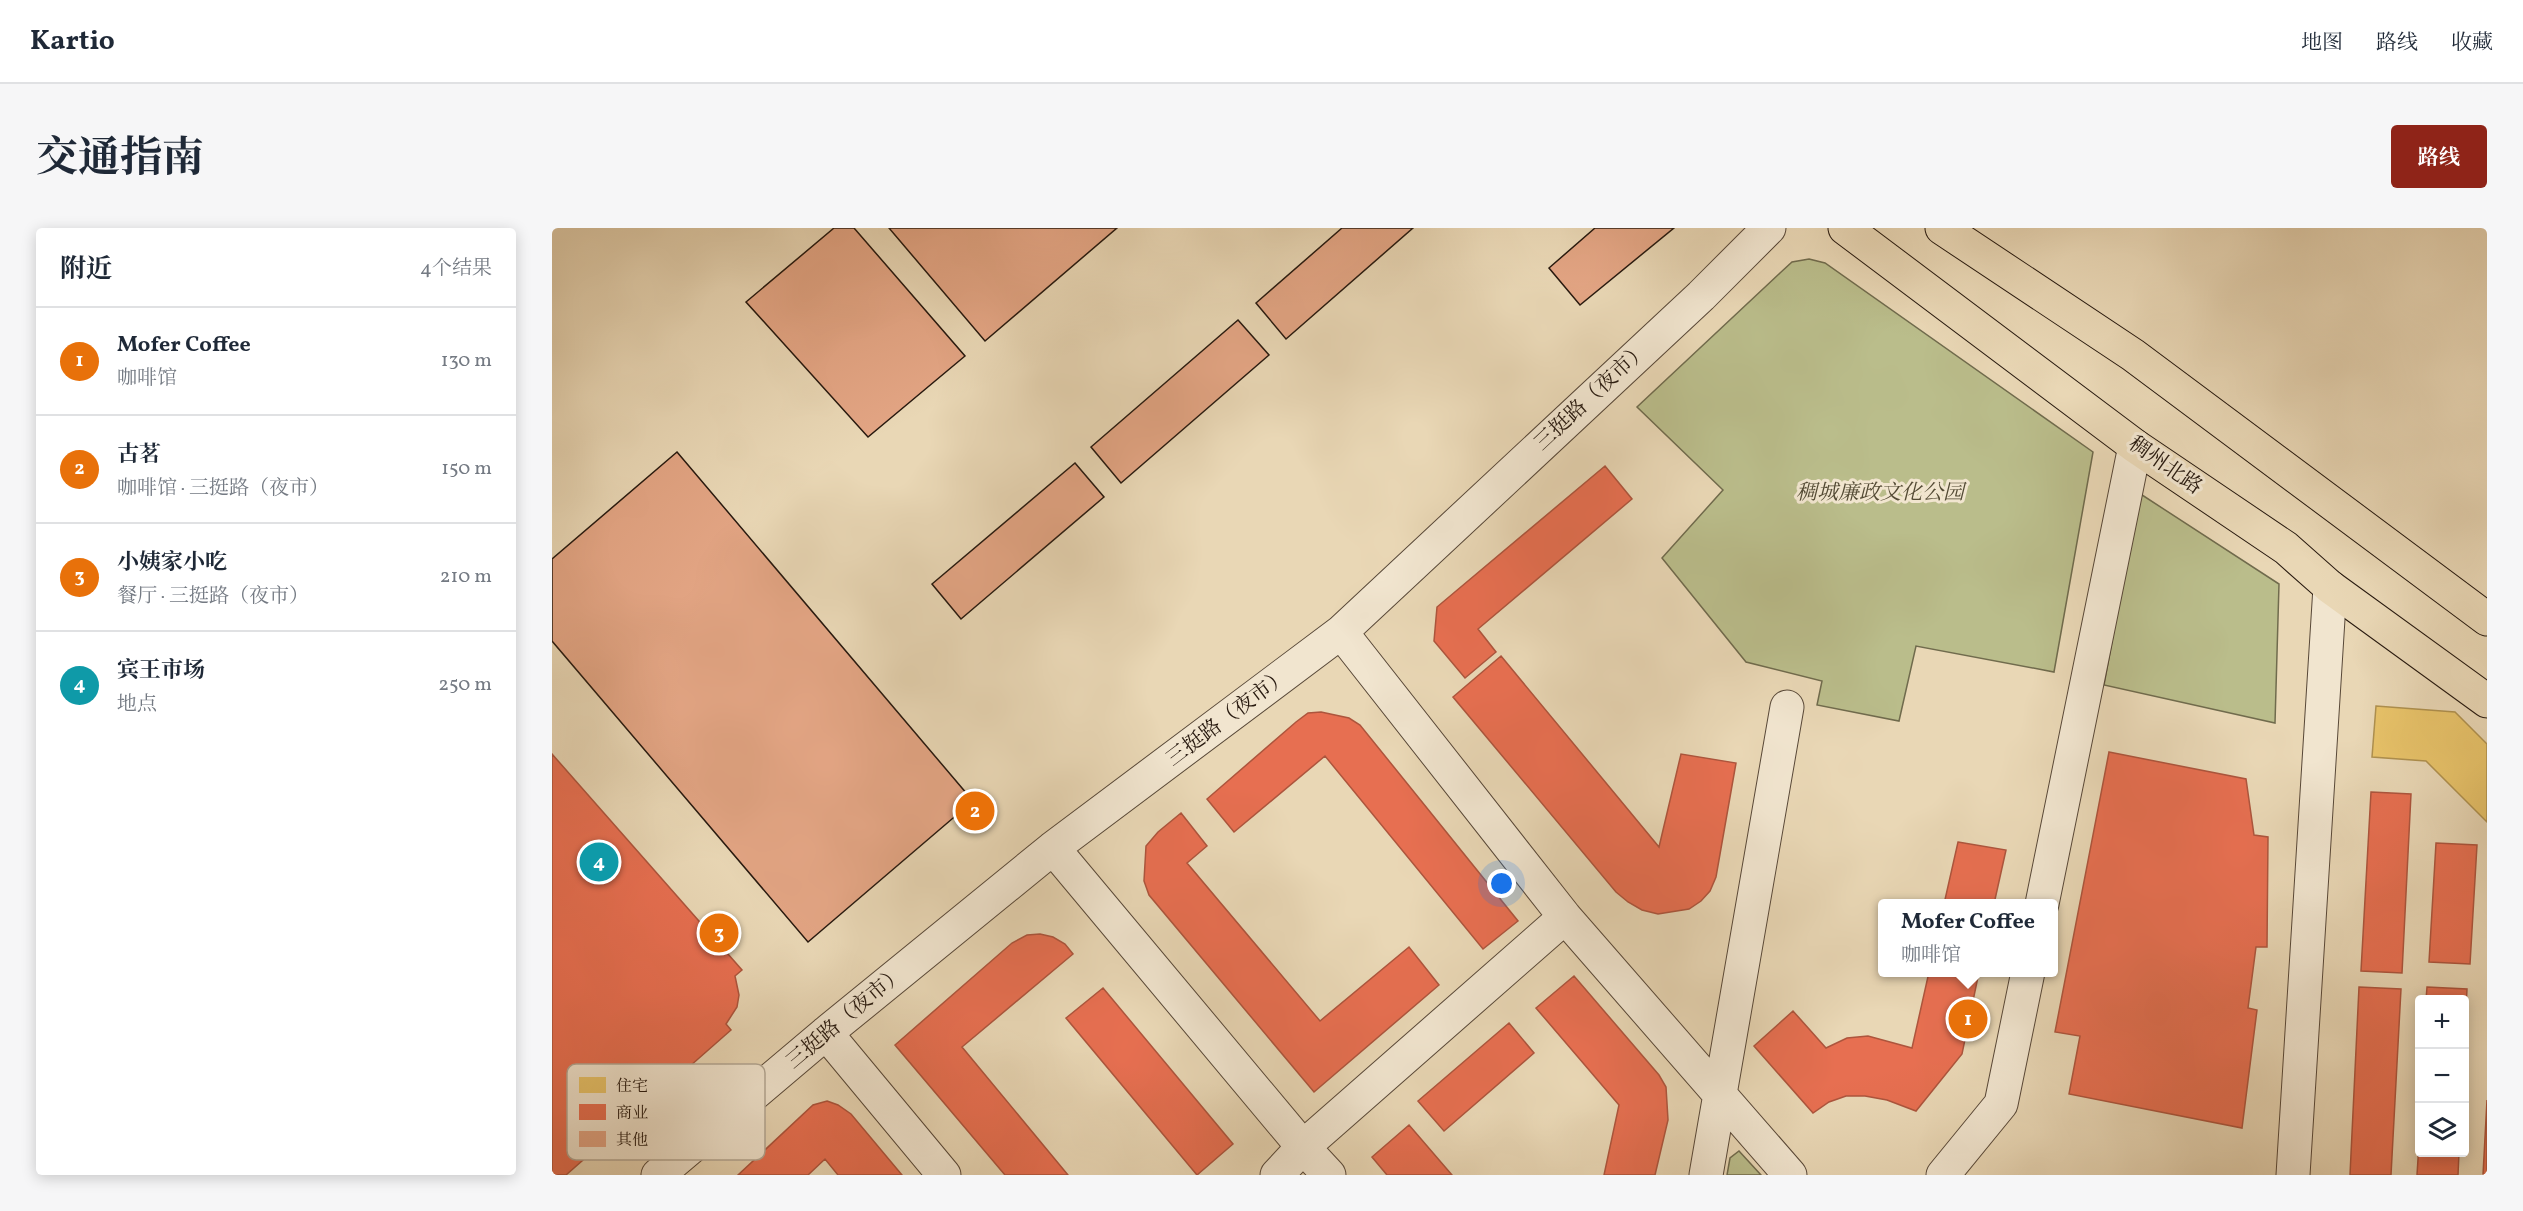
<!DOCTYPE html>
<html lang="zh">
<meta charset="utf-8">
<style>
:root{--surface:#fff;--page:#f6f6f7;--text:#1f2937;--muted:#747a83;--line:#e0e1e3;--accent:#8f2418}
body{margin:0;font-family:Vollkorn,"Noto Serif SC",serif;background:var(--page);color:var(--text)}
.controls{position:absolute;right:18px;bottom:18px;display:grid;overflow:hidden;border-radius:6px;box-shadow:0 3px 15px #0003}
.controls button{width:54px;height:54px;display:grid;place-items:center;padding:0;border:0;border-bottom:2px solid var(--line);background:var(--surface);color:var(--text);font:30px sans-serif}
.you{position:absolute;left:950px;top:656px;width:21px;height:21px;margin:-15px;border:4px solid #fff;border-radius:50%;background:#1a73e8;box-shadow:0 0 0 9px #1a73e833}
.badge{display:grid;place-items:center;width:39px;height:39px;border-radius:50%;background:var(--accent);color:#fff;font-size:20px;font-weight:700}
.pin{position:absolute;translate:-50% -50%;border:3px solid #fff;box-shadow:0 2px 6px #0006}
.popup{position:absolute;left:1326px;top:671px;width:180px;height:78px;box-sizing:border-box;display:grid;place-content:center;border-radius:6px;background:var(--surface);filter:drop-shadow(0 2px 4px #0005);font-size:20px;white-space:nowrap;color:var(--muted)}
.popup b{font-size:22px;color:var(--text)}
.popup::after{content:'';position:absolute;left:50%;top:100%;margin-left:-12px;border:12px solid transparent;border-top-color:var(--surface)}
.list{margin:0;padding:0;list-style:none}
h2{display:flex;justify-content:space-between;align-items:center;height:78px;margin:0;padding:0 24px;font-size:26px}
h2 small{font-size:20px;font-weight:400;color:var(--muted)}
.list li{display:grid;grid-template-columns:39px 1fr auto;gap:18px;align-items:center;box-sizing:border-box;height:108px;padding:0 24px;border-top:2px solid var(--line)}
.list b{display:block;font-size:22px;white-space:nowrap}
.list p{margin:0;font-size:20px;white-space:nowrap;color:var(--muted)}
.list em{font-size:20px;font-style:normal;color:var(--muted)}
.icon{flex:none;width:33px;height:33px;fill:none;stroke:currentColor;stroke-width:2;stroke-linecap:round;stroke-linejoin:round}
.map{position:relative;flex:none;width:1935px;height:947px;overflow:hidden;border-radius:6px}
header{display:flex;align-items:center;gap:36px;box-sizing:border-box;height:84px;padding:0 30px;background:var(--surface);border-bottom:2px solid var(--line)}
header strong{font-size:28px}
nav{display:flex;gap:33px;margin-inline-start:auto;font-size:21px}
.intro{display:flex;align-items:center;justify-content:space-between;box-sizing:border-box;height:144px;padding:0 36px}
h1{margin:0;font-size:42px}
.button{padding:15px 27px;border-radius:6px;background:var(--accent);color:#fff;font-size:21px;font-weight:700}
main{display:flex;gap:36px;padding:0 36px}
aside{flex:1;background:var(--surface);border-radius:6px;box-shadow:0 3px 15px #0003}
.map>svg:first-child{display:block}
</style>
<header>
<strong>Kartio</strong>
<nav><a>地图</a><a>路线</a><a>收藏</a></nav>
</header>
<div class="intro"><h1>交通指南</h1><a class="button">路线</a></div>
<main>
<aside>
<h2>附近<small>4个结果</small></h2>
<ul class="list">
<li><span class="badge" style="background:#e8710a">1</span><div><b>Mofer Coffee</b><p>咖啡馆</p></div><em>130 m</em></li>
<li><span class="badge" style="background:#e8710a">2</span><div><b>古茗</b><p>咖啡馆 · 三挺路（夜市）</p></div><em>150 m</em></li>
<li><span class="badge" style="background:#e8710a">3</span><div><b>小姨家小吃</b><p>餐厅 · 三挺路（夜市）</p></div><em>210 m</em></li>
<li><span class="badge" style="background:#0f9aa8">4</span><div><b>宾王市场</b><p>地点</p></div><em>250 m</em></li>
</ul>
</aside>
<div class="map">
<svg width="1935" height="947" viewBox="0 0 1935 947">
<rect width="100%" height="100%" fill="#e9d7b5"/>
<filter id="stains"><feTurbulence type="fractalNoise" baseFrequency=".00333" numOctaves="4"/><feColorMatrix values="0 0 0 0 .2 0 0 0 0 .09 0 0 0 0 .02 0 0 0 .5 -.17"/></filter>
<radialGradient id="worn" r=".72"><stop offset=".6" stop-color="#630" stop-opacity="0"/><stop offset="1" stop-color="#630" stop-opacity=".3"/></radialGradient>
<path fill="#babd8b" stroke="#706b4d" stroke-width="1.5" d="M1257 31 1273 35 1541 224 1502 444 1364 418 1347 493 1265 477 1270 453 1194 434 1110 330 1171 262 1085 179 1228 45 1240 34Z
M1587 265 1727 356 1723 495 1552 457Z
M1187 923 1209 947H1175L1178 930Z"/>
<path fill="#e9c46a" stroke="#af914f" stroke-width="1.5" d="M1824 478 1903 484 1935 516V594L1874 533 1820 529Z"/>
<path fill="#e76f51" stroke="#ad553d" stroke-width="1.5" d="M1053 238 1080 271 926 401 944 424 913 450 882 413 885 379Z
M949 428 1107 619 1129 526 1184 535 1164 649 1158 663 1149 673 1137 681 1106 686 1090 682 1076 674 1064 664 901 469Z
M769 484 797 490 808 497 966 693 931 721 773 528 682 604 655 571 744 494 756 485Z
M1557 524 1694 551 1702 607 1716 609 1715 719H1704L1696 780 1705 782 1690 900 1517 866 1528 808 1503 804Z
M0 526 190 742 183 748 187 767 185 779 174 796 179 802 14 947H0Z
M1819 564 1859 566 1850 745 1809 743Z
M629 585 655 618 635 635 768 793 857 719 887 757 762 864 597 667 592 653 594 618 606 604Z
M1406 614 1454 622 1442 676H1392Z
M1884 615 1925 617 1918 736 1877 734Z
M488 706 501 709 513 716 521 726 410 819 516 947H453L343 817 460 715 475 707Z
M1377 744H1427L1410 826 1364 883 1335 872 1313 868H1294L1277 874 1261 885 1202 818 1241 783 1274 820 1295 810 1316 808 1360 820Z
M1022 748 1107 847 1114 859 1116 892 1103 947H1052L1067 877 984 780Z
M1807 759 1849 761 1839 947H1798Z
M1875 759 1915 761 1912 817V772H1874Z
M551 760 681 916 645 947 514 790Z
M957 795 982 825 892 903 866 873Z
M1935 872V947H1931Z
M275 873 286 877 299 886 350 947H286L273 931 256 947H186L261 877Z
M857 897 900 947H835L820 929Z
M1868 900V924H1907L1906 947H1865Z"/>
<path fill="#e3a584" stroke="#27190f" stroke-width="1.5" d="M282 0H302L413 128 316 209 194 74Z
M337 0H565L433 113Z
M790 0H861L734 111 704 75Z
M1043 0H1122L1028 77 997 40Z
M686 92 717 127 569 255 539 219Z
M125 224 421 573 256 714 0 413V331Z
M523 235 552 269 409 391 380 356Z"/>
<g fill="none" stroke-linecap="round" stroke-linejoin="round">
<g stroke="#584838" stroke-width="35">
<path id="minor" d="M789 404 1013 689 1238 947
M501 620 751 919 777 947
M1490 676 1583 218
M274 805 392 947
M106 947 274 805 501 620 789 404 1149 68 1217 0
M725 947 751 919 1013 689
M1154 947 1235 479
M1391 947 1449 876 1476 744
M1741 947 1778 359"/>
</g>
<g stroke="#27190f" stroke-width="35">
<path id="major" d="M1293 0 1583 218 1734 320 1778 359 1935 473
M1390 0 1581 127 1935 391"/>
</g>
<use href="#minor" stroke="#f1e5cf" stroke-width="33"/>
<use href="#major" stroke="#e9d7b5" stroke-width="33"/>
</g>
<g text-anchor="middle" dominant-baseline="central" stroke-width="6" stroke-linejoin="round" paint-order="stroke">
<g font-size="21" fill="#27190f" stroke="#f1e5cf">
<text transform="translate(1040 169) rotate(-43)">三挺路（夜市）</text>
<text transform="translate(1613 238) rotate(35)">稠州北路</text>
<text transform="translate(676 490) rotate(-37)">三挺路（夜市）</text>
<text transform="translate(294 790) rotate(-40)">三挺路（夜市）</text>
</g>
<g font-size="21" font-style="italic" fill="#534a34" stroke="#f1e5cf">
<text x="1328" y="265">稠城廉政文化公园</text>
</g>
</g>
<rect x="15" y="836" width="198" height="96" rx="9" fill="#f1e5cf" stroke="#b4a895" stroke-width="1.5"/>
<rect x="27" y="849" width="27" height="16" fill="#e9c46a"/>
<rect x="27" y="876" width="27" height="16" fill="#e76f51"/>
<rect x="27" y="903" width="27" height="16" fill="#e3a584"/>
<g font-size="16" fill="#27190f">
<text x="64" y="863">住宅</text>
<text x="64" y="890">商业</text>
<text x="64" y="917">其他</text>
</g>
<rect width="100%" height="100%" filter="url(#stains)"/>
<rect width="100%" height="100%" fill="url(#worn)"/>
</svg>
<div class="controls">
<button>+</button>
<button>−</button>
<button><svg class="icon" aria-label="layers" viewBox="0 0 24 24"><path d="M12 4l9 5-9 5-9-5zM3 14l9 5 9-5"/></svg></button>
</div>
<div class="you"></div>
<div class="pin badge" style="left:1416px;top:791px;background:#e8710a">1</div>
<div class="popup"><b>Mofer Coffee</b>咖啡馆</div>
<div class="pin badge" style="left:423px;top:583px;background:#e8710a">2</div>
<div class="pin badge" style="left:167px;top:705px;background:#e8710a">3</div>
<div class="pin badge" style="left:47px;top:634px;background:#0f9aa8">4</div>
</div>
</main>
